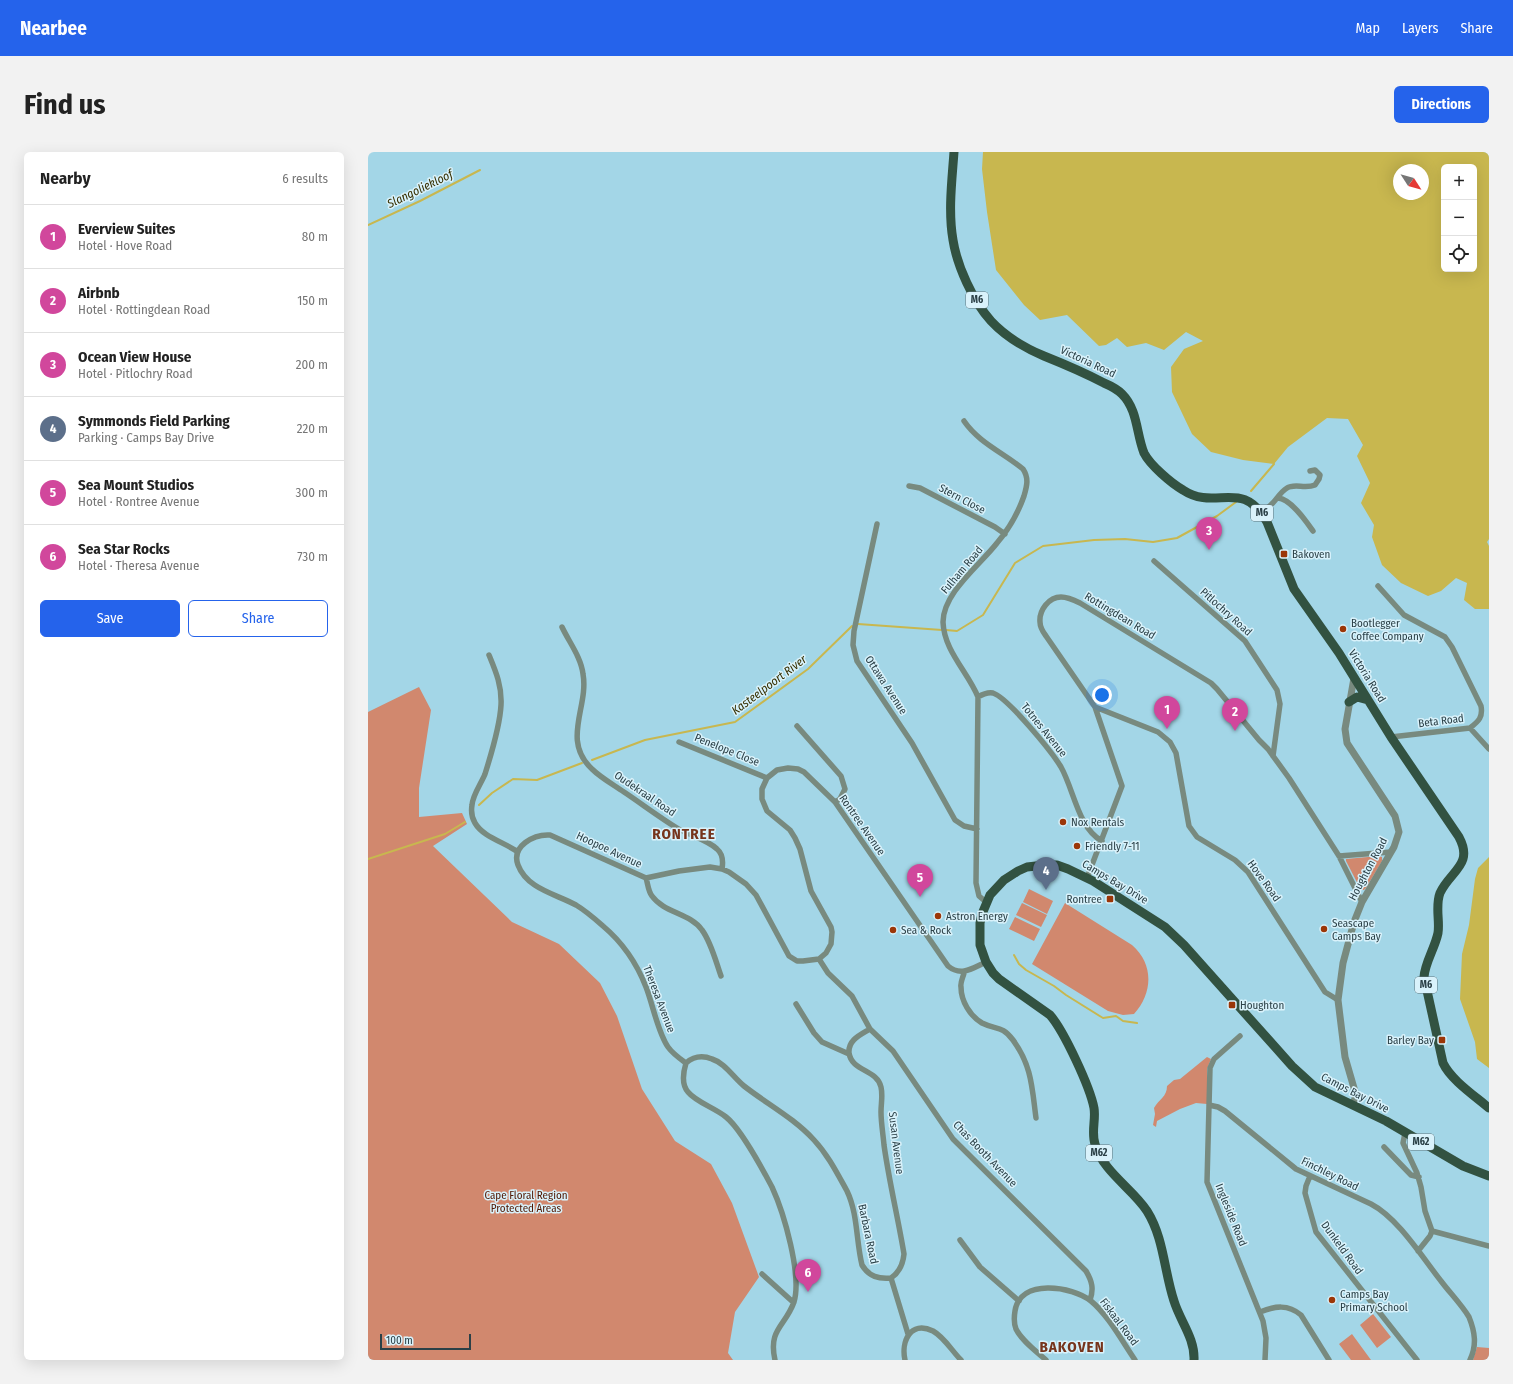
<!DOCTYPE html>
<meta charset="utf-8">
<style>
:root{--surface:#fff;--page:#f2f2f2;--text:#222;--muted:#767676;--line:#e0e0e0;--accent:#2563eb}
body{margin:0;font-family:"Fira Sans Condensed",sans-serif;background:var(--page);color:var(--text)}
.controls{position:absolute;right:12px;top:12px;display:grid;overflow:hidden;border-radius:6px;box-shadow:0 4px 16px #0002}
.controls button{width:36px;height:36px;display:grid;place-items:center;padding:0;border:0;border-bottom:1px solid var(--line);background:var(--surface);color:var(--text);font:20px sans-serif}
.compass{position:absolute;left:1025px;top:12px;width:36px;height:36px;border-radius:50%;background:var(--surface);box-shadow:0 4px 16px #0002;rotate:126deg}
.scale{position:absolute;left:12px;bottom:10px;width:91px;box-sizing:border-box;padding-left:4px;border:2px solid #2b4047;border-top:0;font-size:11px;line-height:14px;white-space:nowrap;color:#2b4047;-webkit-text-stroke:3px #d9f2fb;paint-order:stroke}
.you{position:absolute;left:734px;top:543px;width:14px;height:14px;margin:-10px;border:3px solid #fff;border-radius:50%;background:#1a73e8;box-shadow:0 0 0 6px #1a73e833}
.badge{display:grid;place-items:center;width:26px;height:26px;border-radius:50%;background:var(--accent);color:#fff;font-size:13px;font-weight:700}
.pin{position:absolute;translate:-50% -33px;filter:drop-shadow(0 1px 2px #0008)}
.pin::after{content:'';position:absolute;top:21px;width:14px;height:12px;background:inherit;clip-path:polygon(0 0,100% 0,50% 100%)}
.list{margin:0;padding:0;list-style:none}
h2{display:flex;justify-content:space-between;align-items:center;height:52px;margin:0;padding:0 16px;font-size:17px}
h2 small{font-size:13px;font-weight:400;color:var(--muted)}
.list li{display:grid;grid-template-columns:26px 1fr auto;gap:12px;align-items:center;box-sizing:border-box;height:64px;padding:0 16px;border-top:1px solid var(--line)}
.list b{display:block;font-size:15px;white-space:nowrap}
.list p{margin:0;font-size:13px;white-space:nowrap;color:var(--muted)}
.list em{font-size:13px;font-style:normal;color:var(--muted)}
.actions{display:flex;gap:8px;padding:12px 16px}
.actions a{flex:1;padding:9px 0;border:1px solid var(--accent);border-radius:6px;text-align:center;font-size:14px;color:var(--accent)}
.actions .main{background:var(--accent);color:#fff}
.icon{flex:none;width:22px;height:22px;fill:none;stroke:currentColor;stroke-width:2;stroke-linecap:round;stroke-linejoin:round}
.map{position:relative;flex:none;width:1121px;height:1208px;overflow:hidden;border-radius:6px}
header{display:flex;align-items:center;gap:24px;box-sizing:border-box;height:56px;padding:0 20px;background:var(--accent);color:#fff}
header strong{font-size:19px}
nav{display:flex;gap:22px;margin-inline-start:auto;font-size:14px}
.intro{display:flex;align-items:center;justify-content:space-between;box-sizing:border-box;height:96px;padding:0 24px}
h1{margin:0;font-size:28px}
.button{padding:10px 18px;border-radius:6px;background:var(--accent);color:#fff;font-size:14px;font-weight:700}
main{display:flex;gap:24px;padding:0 24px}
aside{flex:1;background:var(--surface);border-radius:6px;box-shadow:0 4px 16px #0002}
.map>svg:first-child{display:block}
</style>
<header>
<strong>Nearbee</strong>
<nav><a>Map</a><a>Layers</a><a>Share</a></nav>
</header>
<div class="intro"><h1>Find us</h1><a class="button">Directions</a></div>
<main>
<aside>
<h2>Nearby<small>6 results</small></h2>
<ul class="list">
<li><span class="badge" style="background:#d1479c">1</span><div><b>Everview Suites</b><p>Hotel · Hove Road</p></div><em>80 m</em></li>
<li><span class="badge" style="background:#d1479c">2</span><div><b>Airbnb</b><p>Hotel · Rottingdean Road</p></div><em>150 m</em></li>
<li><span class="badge" style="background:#d1479c">3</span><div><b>Ocean View House</b><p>Hotel · Pitlochry Road</p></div><em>200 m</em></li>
<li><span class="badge" style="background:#5c6f8a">4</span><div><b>Symmonds Field Parking</b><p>Parking · Camps Bay Drive</p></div><em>220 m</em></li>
<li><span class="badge" style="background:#d1479c">5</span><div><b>Sea Mount Studios</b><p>Hotel · Rontree Avenue</p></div><em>300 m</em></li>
<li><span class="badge" style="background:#d1479c">6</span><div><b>Sea Star Rocks</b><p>Hotel · Theresa Avenue</p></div><em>730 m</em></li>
</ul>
<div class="actions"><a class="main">Save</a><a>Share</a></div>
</aside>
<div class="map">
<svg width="1121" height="1208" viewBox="0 0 1121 1208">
<rect width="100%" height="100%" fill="#a3d6e7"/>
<path fill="#d1886e" d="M51 535 63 558 51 636V665L94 661 99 672 65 694 144 770 191 792 232 831 249 864 274 937 307 989 343 1012 364 1051 391 1125 367 1160 360 1201 365 1208H0V560Z
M1011 704 1014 705V709L998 736 996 738H993L978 709V707Z
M661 737 685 749 679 762 655 750Z
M654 751 679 763 673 775 648 763Z
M697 751 764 793C786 812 785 841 766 862L755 863 740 859 664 812Z
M647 765 672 777 666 789 641 777Z
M839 905 843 907 839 917V952L828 951 812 957 789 969 788 975 785 973 787 962 786 956C791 947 799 945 799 934L806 928 812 927Z
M1005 1162 1023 1185 1009 1196 992 1173Z
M984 1182 1003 1208H983L971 1192Z
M1109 1195 1121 1196V1208H1105Z"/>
<path fill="#c8b74f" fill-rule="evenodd" d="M615 0H1121V387L1119 390 1121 394V457H1107L1096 448 1099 431 1088 426 1073 439 1060 444 1033 431 1014 413 1004 385 1006 373 993 351 1002 331 989 304 995 293 980 267 959 266 920 295 906 312 875 308 843 300 824 282 804 240 803 215 816 197 835 189 818 180 796 198 778 191 759 195 749 186 738 193 731 194 699 163 672 168 656 153 628 118 619 60 614 17ZM1076 15H1106V117H1076ZM1031 18H1055V42H1031Z
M1121 705V916L1109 907 1107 890 1092 847 1094 802 1101 773 1107 727 1110 716Z"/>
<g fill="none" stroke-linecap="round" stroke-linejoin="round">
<path stroke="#c8b74f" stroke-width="2" d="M0 73 52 49 112 18
M883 339 906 312
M490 472 574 478
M578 478 589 479 615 463 647 411 675 394 726 388 757 387 785 390 809 386 849 364 868 350
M224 608 277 588 367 570 440 517 484 474
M111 653 124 641 145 627 169 628 214 611
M0 707 77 682 97 670
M646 803 651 812 658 818 686 834 698 843 735 866 748 864 755 869 769 871"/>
<path stroke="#788a7f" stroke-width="5.5" d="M596 269C611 291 636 301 655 317 661 326 659 334 656 344 650 361 641 377 629 391 612 413 575 441 575 470 576 499 600 520 610 545L608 731 611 744 618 750
M541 334 552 336 627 375 637 382
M910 346C923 347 938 369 945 379
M893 360C907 354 909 342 919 336 926 331 937 337 947 333L951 327 952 323 947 318 942 319
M509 372 486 479 485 493 489 509 544 591 587 668 596 674 609 677
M786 409 877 489 909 538 912 552 905 604
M1010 434 1036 463 1077 485 1084 495 1113 554C1115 565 1111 569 1102 576L1023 585
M194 475C201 490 213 505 215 522 221 555 193 588 224 617 233 626 246 633 256 640 274 652 291 665 309 676 321 683 340 688 349 697 355 702 355 711 354 717
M121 503C128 520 134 534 133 553 132 573 123 603 117 622 113 632 105 642 104 653 103 659 104 666 107 671 115 685 136 690 150 700
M610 545C615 542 619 540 625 541 640 546 684 600 693 615 706 638 710 676 734 689
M727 555 790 580 802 590 808 601 821 674 829 685 867 708 880 720 957 840 970 848
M429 574 473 624 477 637 472 647 467 650
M1102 576 1121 597
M311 590 399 626
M971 704 1023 700
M278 726C280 732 280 739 284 744 296 761 322 761 334 778 343 790 348 810 353 824
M719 726 754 634 727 555 678 484C675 480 672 475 672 470 671 458 681 445 693 445 700 445 706 448 712 451L843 531 849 537 891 588 900 597 921 626 971 704 994 750
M451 807 460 821 484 844 502 877 525 899 585 987 718 1119C724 1129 726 1137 722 1148
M596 821C595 825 592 831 593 835 593 849 602 864 614 871 628 878 634 873 645 888 664 914 664 936 668 966
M428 852 446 881 454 890 481 902
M502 877C492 883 480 888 481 901 484 920 509 917 513 935 515 944 513 951 513 960 513 970 515 982 516 993 521 1029 530 1066 536 1102 535 1112 532 1120 523 1126
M872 884 846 907 842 916 839 1030 895 1169 898 1186 897 1208
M318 911C311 906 305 902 300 895 290 881 285 853 278 835 269 812 254 790 235 774 226 766 218 759 208 753 188 742 159 737 150 713 143 694 166 682 182 683L278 726 311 719 342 715 354 717 361 720 378 732 388 743 421 804 429 809H435L451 807 458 801 463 792 464 780 463 775 443 739 432 697 427 686 422 678 399 659 394 647V637L399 626 409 618 420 616 430 617 436 620 467 650 580 814C593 825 605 816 618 810
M318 911C315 921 313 932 320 940 328 950 347 956 358 965 372 976 395 1018 404 1035 416 1061 434 1123 426 1150 417 1175 400 1177 407 1208
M318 911C325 905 334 903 344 907 357 911 365 925 376 934 399 952 426 966 446 988 460 1003 469 1021 479 1039 490 1062 488 1089 494 1113 501 1125 511 1127 523 1126
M841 953 850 955 857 959 928 1017 1003 1052C1030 1066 1054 1105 1073 1129 1082 1141 1093 1152 1101 1165 1107 1180 1109 1193 1102 1208
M1037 981 1035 991 1049 1021 1053 1035 1057 1059 1064 1079 1062 1084 1050 1099
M1016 995 1043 1023 1051 1025
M942 1024 938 1034 937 1041 948 1080 1049 1208
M1064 1079 1121 1094
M592 1088 612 1115 651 1149
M394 1122 425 1150
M523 1126 540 1182
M892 1160C907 1154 920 1152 933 1163L961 1208
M537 1208C533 1190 542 1168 565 1179 576 1185 584 1199 593 1208
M678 1208C668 1199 654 1189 648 1177 646 1172 646 1165 647 1159 652 1126 704 1134 723 1149 740 1163 754 1189 767 1208"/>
<path stroke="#788a7f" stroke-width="7" d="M985 953 988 943 977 905 970 848 975 811 986 770 994 750 1026 695 1031 680 1027 664 979 591 977 577 986 526"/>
<path stroke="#325241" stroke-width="9" d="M586 0C584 28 580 59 585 88 589 114 605 149 623 169 637 184 657 196 676 204 696 212 717 221 736 231 743 234 749 237 754 242 770 258 768 281 776 301 782 313 803 331 815 338 848 360 874 325 899 370L926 437 971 501 1023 585 1091 685C1106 713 1082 719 1072 741 1067 754 1072 769 1070 781 1067 796 1057 810 1056 825L1075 911C1083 928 1107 944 1121 956
M981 550 989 545 1000 548
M826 1208C827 1186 812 1169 806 1149 796 1119 796 1086 779 1059 764 1036 735 1020 727 992 723 980 728 968 726 956 722 935 696 879 682 863L631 827 625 821 618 810 612 793V771L614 762 622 743 636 728 650 719 659 715 677 713H689L700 717 725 729 797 775 816 793 924 914 947 935 1018 969 1095 1014 1121 1024"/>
</g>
<g fill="#9b3608" stroke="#d9f2fb" stroke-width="1.5">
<rect x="912" y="398" width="8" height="8" rx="2"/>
<circle cx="975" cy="477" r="4"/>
<circle cx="695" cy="670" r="4"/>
<circle cx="709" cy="694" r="4"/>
<rect x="738" y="743" width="8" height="8" rx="2"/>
<circle cx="570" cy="764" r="4"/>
<circle cx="956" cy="777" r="4"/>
<circle cx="525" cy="778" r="4"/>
<rect x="860" y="849" width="8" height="8" rx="2"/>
<rect x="1070" y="884" width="8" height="8" rx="2"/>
<circle cx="964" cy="1148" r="4"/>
</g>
<g text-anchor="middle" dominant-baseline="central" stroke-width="3" stroke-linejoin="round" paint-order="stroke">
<g fill="#d9f2fb" stroke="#5f757d" stroke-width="1">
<rect x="598" y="140" width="22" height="16" rx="3"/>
<rect x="883" y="353" width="22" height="16" rx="3"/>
<rect x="1047" y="825" width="22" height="16" rx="3"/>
<rect x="1040" y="982" width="26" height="16" rx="3"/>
<rect x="718" y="993" width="26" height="16" rx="3"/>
</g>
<g font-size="10" font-weight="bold" fill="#2b4047">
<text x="609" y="148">M6</text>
<text x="894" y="361">M6</text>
<text x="1058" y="833">M6</text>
<text x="1053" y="990">M62</text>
<text x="731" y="1001">M62</text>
</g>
<g font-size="11" fill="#2b4047" stroke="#d9f2fb">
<text transform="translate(720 210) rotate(25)">Victoria Road</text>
<text transform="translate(594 347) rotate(28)">Stern Close</text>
<text transform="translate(594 418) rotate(-50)">Fulham Road</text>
<text transform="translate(858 460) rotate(42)">Pitlochry Road</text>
<text transform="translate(752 464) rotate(31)">Rottingdean Road</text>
<text transform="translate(999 524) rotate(58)">Victoria Road</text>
<text transform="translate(518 533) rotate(57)">Ottawa Avenue</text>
<text transform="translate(1073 569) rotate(-7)">Beta Road</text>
<text transform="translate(676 578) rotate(51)">Totnes Avenue</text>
<text transform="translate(359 598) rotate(22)">Penelope Close</text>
<text transform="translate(277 642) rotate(34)">Oudekraal Road</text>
<text transform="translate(494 673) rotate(55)">Rontree Avenue</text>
<text transform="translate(241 698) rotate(25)">Hoopoe Avenue</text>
<text transform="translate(1000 717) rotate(-62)">Houghton Road</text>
<text transform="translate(896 729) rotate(54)">Hove Road</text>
<text transform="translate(747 730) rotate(31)">Camps Bay Drive</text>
<text transform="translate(291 847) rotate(69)">Theresa Avenue</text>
<text transform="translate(987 941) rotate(27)">Camps Bay Drive</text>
<text transform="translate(528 991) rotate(83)">Susan Avenue</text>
<text transform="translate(617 1002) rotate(46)">Chas Booth Avenue</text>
<text transform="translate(962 1022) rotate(26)">Finchley Road</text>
<text transform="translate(863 1063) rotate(68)">Ingleside Road</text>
<text transform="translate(500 1082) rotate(78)">Barbara Road</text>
<text transform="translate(974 1096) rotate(54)">Dunkeld Road</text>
<text transform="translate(751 1170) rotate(53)">Fiskaal Road</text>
</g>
<g font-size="11" fill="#2b4047" stroke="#d9f2fb" text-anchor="start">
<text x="924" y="402">Bakoven</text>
<text x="983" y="471">Bootlegger<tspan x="983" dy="13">Coffee Company</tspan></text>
<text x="703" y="670">Nox Rentals</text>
<text x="717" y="694">Friendly 7-11</text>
<text x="734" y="747" text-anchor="end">Rontree</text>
<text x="578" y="764">Astron Energy</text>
<text x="964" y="771">Seascape<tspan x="964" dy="13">Camps Bay</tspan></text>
<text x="533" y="778">Sea &amp; Rock</text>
<text x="872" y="853">Houghton</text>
<text x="1066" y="888" text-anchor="end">Barley Bay</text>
<text x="972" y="1142">Camps Bay<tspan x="972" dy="13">Primary School</tspan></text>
</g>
<g font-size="11" fill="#501600" stroke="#d9f2fb">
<text x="158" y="1043">Cape Floral Region<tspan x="158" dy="13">Protected Areas</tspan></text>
</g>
<g font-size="12" font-style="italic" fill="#362f01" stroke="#d9f2fb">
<text transform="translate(52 37) rotate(-26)">Slangoliekloof</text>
<text transform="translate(401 533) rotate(-37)">Kasteelpoort River</text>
</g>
<g font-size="15" font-weight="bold" letter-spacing="1" fill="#76341c" stroke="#d9f2fb">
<text x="316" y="682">RONTREE</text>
<text x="704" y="1195">BAKOVEN</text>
</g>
</g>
</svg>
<div class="controls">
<button>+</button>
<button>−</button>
<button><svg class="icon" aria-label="locate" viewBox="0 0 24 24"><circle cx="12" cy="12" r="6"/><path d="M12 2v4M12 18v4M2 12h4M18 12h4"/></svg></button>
</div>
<svg class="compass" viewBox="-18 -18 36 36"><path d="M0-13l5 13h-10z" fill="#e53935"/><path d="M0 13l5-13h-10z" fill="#767676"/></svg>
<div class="scale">100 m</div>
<div class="you"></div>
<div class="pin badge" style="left:799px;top:577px;background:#d1479c">1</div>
<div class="pin badge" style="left:867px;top:579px;background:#d1479c">2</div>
<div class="pin badge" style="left:841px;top:398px;background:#d1479c">3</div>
<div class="pin badge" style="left:678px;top:738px;background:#5c6f8a">4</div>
<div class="pin badge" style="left:552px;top:745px;background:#d1479c">5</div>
<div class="pin badge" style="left:440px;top:1140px;background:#d1479c">6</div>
</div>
</main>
